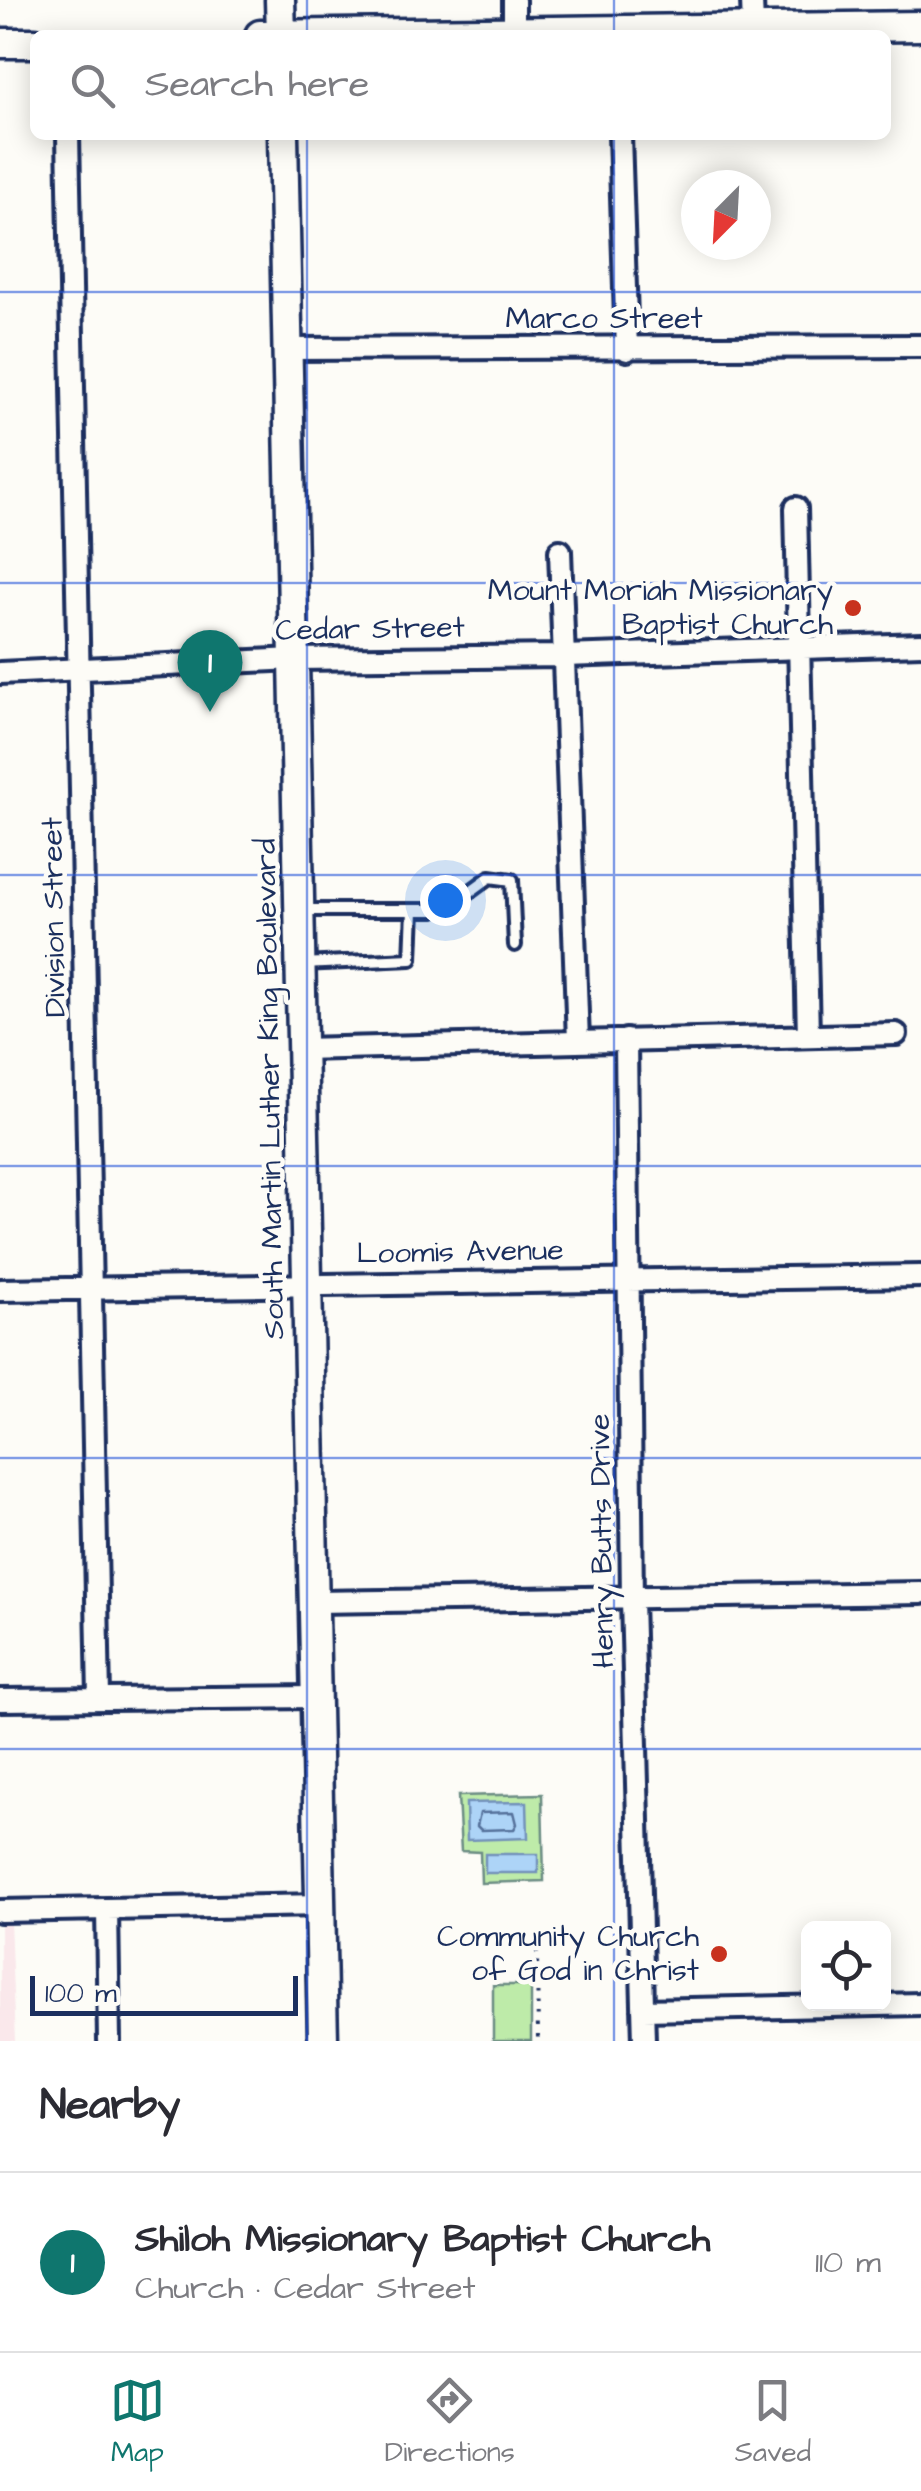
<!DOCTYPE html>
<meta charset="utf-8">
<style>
:root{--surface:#fff;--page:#f7f7f7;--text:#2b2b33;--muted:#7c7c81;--line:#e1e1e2;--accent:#0f766e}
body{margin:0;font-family:"Architects Daughter",sans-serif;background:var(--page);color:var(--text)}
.controls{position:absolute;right:30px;bottom:30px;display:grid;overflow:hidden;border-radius:15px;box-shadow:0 5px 25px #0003}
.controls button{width:90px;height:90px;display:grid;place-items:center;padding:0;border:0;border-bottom:2px solid var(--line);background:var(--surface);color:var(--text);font:50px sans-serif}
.compass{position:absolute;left:681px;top:170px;width:90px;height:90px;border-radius:50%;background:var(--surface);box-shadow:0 5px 25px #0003;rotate:204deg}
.scale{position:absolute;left:30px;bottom:25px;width:268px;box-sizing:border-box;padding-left:10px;border:5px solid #1b2f5e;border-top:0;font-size:28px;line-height:35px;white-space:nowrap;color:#1b2f5e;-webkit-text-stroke:8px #fdfcf7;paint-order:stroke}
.you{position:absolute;left:445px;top:900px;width:35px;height:35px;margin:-25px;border:8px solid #fff;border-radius:50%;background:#1a73e8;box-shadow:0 0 0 15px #1a73e833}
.badge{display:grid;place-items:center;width:65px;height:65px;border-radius:50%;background:var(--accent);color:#fff;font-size:32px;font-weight:700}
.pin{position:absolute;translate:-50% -82px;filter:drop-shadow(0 2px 5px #0008)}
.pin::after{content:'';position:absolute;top:52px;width:35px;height:30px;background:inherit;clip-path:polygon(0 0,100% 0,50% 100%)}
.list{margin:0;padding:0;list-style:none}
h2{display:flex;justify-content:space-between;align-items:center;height:130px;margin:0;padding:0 40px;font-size:42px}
h2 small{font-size:32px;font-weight:400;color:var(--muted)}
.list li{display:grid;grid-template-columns:65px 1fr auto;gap:30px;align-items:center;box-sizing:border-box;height:180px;padding:0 40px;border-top:2px solid var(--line)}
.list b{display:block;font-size:38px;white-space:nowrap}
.list p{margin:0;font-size:32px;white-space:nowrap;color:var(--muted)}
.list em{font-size:32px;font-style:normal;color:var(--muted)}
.icon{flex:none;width:55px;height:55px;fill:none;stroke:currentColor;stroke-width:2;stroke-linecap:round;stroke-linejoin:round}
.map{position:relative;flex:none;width:921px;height:2041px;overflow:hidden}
.search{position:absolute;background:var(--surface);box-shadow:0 5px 25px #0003;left:30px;right:30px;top:30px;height:110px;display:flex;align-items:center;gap:25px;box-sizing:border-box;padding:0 35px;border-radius:15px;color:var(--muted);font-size:38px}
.sheet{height:310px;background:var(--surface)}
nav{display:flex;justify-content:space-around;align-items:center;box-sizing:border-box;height:140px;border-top:2px solid var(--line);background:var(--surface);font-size:28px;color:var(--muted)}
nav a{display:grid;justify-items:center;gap:5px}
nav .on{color:var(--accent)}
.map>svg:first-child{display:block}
</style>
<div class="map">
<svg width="921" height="2041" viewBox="0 0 921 2041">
<rect width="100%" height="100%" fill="#fdfcf7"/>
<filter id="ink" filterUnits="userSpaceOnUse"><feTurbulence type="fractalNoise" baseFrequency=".01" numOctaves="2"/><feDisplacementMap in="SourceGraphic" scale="20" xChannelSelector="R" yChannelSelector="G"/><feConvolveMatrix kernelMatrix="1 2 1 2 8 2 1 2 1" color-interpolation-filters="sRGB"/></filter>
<g filter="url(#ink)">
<path fill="#fae8eb" d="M0 1921H10L15 2041H0Z"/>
<path fill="#beeba9" stroke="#6c8d84" stroke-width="2.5" d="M542 1794 544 1881 481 1883 480 1852 461 1851 458 1796Z
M493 1985H531V2041H493Z"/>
<path fill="#add4f7" stroke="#7392ba" stroke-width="2.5" d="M527 1802 528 1838 467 1840 466 1803Z
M485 1854H538V1873H485Z"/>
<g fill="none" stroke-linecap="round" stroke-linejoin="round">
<path stroke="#55719b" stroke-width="2.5" d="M514 1812 517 1824 514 1829 481 1830 477 1826 480 1813Z"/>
<g stroke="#1b2f5e" stroke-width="18">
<path id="lane" d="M300 910H434L464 896 490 877 512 880 515 945
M302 964 411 959 413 910"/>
</g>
<g stroke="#1b2f5e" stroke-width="28">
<path id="street" d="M514 0V31
M752 0 753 28
M68 135 99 1698
M620 135 627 350
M287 349 921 346
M796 508 808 1036
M560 551 578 1041
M0 673 294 659 564 656 921 644
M626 1040 632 1600 644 2041
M301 1049 896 1034
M0 1290 921 1276
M314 1602 921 1593
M0 1700 316 1697
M107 1909 109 2041
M0 1911 322 1905
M643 2010 921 2004"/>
</g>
<g stroke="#1b2f5e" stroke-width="35">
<path id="secondary" d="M280 0 281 35
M260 35 921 26
M0 43H35
M283 135 323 2041"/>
</g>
<path stroke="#1b2f5e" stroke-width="4" stroke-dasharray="2.5 8" stroke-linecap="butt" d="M537 1951 538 2041"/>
<use href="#lane" stroke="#fdfcf7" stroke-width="10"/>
<use href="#street" stroke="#fdfcf7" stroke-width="20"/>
<use href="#secondary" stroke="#fdfcf7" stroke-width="28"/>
</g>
</g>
<path fill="none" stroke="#1d4ed8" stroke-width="2.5" stroke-opacity="0.55" d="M307 0V35M614 0V35M307 135V2041M614 135V2041M0 292H921M0 583H921M0 875H921M0 1166H921M0 1458H921M0 1749H921"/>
<g fill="#c8321e" stroke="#fdfcf7" stroke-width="4">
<circle cx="853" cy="608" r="10"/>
<circle cx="719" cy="1954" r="10"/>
</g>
<g text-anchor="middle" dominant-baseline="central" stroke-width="9" stroke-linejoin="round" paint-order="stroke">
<g font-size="30" fill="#1b2f5e" stroke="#fdfcf7">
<text x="604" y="319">Marco Street</text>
<text transform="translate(370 629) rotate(-1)">Cedar Street</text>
<text transform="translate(54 917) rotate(-91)">Division Street</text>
<text transform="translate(270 1089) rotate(-91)">South Martin Luther King Boulevard</text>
<text transform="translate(460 1252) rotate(-1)">Loomis Avenue</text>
<text transform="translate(602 1541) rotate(-91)">Henry Butts Drive</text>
</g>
<g font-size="30" fill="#1b2f5e" stroke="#fdfcf7" text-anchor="end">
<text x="833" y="591">Mount Moriah Missionary<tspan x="833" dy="34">Baptist Church</tspan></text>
<text x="699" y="1937">Community Church<tspan x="699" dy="34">of God in Christ</tspan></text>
</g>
</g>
</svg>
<div class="controls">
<button><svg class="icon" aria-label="locate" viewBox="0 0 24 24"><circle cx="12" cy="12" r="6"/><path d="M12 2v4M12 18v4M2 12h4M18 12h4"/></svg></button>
</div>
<svg class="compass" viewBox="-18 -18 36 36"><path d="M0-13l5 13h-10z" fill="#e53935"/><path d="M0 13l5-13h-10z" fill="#7c7c81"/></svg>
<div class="scale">100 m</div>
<div class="you"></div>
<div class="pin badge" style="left:210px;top:712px">1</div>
<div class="search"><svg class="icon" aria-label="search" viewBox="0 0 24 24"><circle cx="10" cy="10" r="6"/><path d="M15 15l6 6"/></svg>Search here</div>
</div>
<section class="sheet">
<h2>Nearby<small></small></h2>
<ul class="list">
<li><span class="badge">1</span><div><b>Shiloh Missionary Baptist Church</b><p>Church · Cedar Street</p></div><em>110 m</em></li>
</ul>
</section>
<nav>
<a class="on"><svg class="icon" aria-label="map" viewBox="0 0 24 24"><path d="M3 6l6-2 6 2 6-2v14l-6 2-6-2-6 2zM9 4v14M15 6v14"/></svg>Map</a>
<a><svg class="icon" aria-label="directions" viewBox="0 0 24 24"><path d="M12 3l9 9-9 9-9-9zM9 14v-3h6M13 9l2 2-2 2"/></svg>Directions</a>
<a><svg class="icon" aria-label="saved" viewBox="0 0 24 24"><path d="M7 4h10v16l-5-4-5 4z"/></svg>Saved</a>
</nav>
